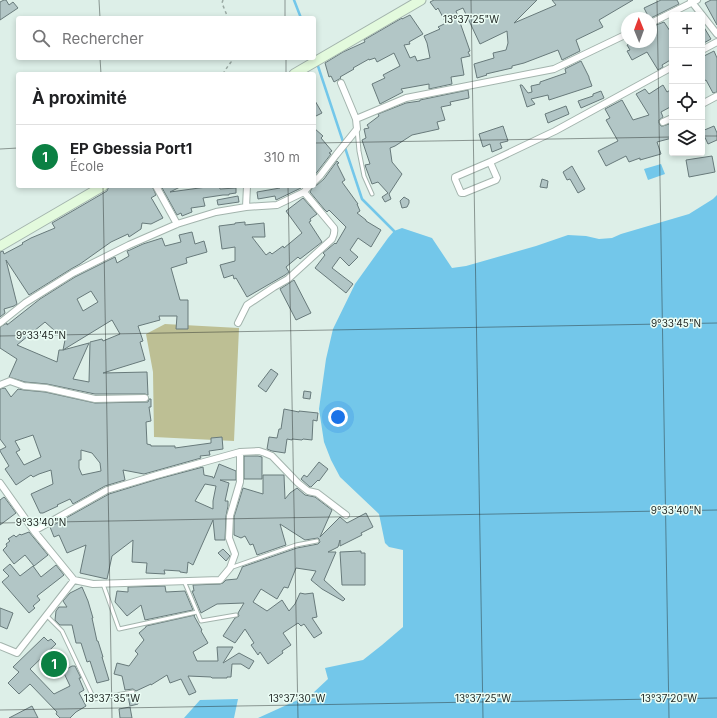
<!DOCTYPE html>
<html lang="fr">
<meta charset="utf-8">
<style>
:root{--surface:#fff;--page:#f6f6f6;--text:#202124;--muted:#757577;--line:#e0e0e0;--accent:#0b8043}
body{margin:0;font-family:Inter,sans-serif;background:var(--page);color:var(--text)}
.controls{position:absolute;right:12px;top:12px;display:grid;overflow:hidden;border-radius:4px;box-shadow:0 2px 6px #0003}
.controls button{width:36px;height:36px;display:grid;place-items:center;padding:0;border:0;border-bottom:1px solid var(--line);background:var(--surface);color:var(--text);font:20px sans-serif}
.compass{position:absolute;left:621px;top:12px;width:36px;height:36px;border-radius:50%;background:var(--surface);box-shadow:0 2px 6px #0003;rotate:359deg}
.you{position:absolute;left:338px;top:417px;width:14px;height:14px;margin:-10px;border:3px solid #fff;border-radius:50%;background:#1a73e8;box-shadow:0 0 0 6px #1a73e833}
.badge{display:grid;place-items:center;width:26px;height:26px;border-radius:50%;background:var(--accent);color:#fff;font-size:13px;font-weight:700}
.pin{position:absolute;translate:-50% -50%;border:2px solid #fff;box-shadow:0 1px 4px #0006}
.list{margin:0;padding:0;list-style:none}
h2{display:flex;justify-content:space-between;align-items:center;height:52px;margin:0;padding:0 16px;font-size:17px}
h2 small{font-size:13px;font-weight:400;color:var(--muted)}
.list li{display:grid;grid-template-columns:26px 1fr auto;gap:12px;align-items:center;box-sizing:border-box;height:64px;padding:0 16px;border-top:1px solid var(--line)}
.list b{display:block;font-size:15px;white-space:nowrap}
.list p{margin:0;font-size:13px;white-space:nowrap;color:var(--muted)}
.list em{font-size:13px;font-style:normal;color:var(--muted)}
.icon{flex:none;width:22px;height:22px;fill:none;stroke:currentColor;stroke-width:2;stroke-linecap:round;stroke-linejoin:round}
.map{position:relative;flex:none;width:717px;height:718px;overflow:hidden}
.search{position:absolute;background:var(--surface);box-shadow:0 2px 6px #0003;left:16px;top:16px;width:300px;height:44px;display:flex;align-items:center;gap:10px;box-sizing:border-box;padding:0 14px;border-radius:4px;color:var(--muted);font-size:15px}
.panel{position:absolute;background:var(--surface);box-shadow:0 2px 6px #0003;left:16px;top:72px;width:300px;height:116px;border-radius:4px}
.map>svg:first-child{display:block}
</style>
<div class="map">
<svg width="717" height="718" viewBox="0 0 717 718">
<rect width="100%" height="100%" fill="#ddefe8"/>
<path fill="#bdbf94" d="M165 324 239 328 234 441 154 437 153 372 146 334Z"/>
<path fill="#73c7ea" d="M661 164 665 174 648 180 644 169Z
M717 195V718H258L313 693 328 679 325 668 363 660 382 645 403 627V550L389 547 385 543 379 514 340 477 331 460 324 442 319 409 326 359 333 329 355 284 388 238 394 231 402 228 432 238 452 268 466 266 536 246 568 235 586 236 599 239 612 238 621 234 689 214 713 199Z
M238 699 234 718H184L200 700Z"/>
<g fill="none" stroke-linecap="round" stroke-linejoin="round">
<path stroke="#73c7ea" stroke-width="2.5" d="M294 0 301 18
M317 63 362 199 394 231"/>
</g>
<path fill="#b2c6c6" stroke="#687a7b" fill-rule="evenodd" d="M4 0H6L9 5 13 2 18 8 0 20V2Z
M434 0H537L514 23 556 5 552 0H633L599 20 603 27 576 40 580 51 562 60 558 50 524 63 512 66V68L486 74 487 75 477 78 474 64 494 58 493 53 506 50 508 43 507 31 480 44 463 8 456 11 470 51 468 52 470 56 461 58 464 75 451 77 452 84 429 89V84L401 89 403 92 380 104 372 84 385 78 383 75 400 66 394 53 377 62 375 58 369 60V59L353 68 354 69 340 77 341 78 334 82 331 76 329 77 325 63 343 52 365 42 364 40 402 18V19L410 15 423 34 409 42 410 44 404 45 410 58 415 56 417 61 430 58 427 43 424 36 440 29 438 27 446 23 438 8 436 10 430 2Z
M661 0H677L679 4 651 18H649L644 8Z
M711 0H717V25L705 3Z
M664 22 672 34V59L662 65 663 67 658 70 647 52 632 60 627 51 630 50 627 45 634 42H651V27Z
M702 24 711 39 702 44Z
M714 51 717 58V92L713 93 706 80 702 82V57Z
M581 61 589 77V78L592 86 549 100 548 95 531 99 535 104 527 107 520 85H522L528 93 532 92 531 86 540 84V82L566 73 565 69Z
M663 85 667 92 672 89V106L661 112 663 117 659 120V123L661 126H663L672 123V138L657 142 661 154 640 160V158L629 162 626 156 606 166 598 151 618 141 606 120 610 118 605 109 622 100 633 120 649 115 636 94 645 89 649 94Z
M468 90 469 98 450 102 451 105 441 107 445 120 437 122 439 129 412 135 395 146 390 148 392 162 402 174 389 194 391 199 385 202 382 197 388 193 378 182 372 184 366 168 365 165 370 164 362 140 366 138 364 129 369 128 367 125 379 116 378 114 406 103 420 101V100Z
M601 91 604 98 581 108 578 101 593 96V94Z
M314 99 322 113 314 117Z
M566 106 569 114 548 123 545 114Z
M503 126 508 141 500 143 502 148 492 152 490 144 483 147 479 134Z
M714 126 717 133V140L708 144 702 131Z
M314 128 323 136 321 138 332 151 329 153 331 154 314 176Z
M712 156 715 172 689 177 686 160Z
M337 161 339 163 337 164 345 180 342 182 358 204H357L360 211 357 213 366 220V221L381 230 371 247 358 238 350 250 358 257 349 266 340 257 332 268 353 284 346 293 315 268 325 255 323 253 335 243 336 244 346 227 329 210 327 212 324 209 310 192 313 186 317 185 324 179Z
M572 166 585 189 578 193 570 179 567 180 563 172Z
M542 179 548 181 547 188 540 187Z
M109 186H152L156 195 151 198 152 199 163 218 151 224 142 223 141 229 129 237 128 234 111 242 80 264 71 269 29 295 6 260 17 304 14 306 4 309 5 313 0 317V252L3 251 4 254 23 244 22 243 31 238 55 228 52 223 107 191Z
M161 186H182L170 192 214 186 215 187 219 186 220 189 236 188V193L229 194V195H223L203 198 205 206 191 208 192 212 182 216 181 213 177 215Z
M280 186H303L301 188 276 200 275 196 258 199 257 192 280 188Z
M238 196 239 202 218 205 217 200Z
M404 197 409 200V203L407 207 402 208 400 201Z
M303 198 317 214 310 219 311 221 309 222 322 242 300 259 298 257 286 267 289 272 285 275 247 297 236 278 234 279 233 275 224 278 220 265 235 261V247L222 249 219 226 235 224V223L245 222V225L264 223 265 237H252L266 255 270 252 272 254 283 246 284 248 302 233 286 211Z
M192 232 195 244 204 241 207 252 186 258 187 263 171 268 180 300H188V329H176L177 316H159L160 320 138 326 143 341 140 342 145 360 103 373 147 372 148 395 145 394H95L47 384 25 382 9 377 17 359 0 348V327L7 323V325L40 299 75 277 115 257 117 263 129 256 127 251 130 250 143 244 162 238 165 246 181 242 179 235ZM91 291 98 302 83 311 77 299ZM112 320 120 334 103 341 102 339 90 342 89 382 73 379 89 343 63 350ZM45 322 65 340 63 350H59L57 362 17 345Z
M294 280 311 313 296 320 280 289Z
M271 369 278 374 266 392 258 386Z
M5 388 11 397 18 389 24 390 45 392 95 403 145 402H148L149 399H151V407H149L151 421 146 422 147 444 151 445V446H175V448L211 443V438L222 437 223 449 209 451 210 455 200 456 201 458 144 474 123 470 125 480 105 486 73 504 70 499 57 505 58 506 43 513H40L31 494 53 484 51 470 39 474 33 477 31 475 16 485 5 469 9 466 0 451V450L6 447 0 439V389ZM33 435 41 457 24 465 16 452 20 450 15 441ZM81 450 92 453 100 463 101 471 82 475 79 468V460H81Z
M304 391 311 392 310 399 303 398Z
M284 409 299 412V411L318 413 317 421 313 420 312 440 303 439 302 440 292 439V440L287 439 285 453 272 451 267 449 269 437 277 438 279 429H281Z
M244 456H258L262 457V479H244Z
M319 462 328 469 319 481 318 480 311 487H310L301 479 304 475 307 477Z
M219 464 236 471V480H220L229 483 225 501H228V506L226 516 225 540H215L213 520 193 565 188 562 187 573 180 572V571L164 570 165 574 146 573 147 563 132 562 133 540 112 556 107 579 80 573 86 545 67 553 59 535 54 537 50 527 109 494 158 479 203 467 204 475 213 477V478H214ZM205 484 216 486 213 501V509L195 501Z
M263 475H284L285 499 290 493 297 488 305 495 315 497 332 510 320 537 340 517 347 523 366 513 373 527 361 533 362 535 340 546V540L338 547 328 552H336L324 580 345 599 343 601 322 589 311 580 316 571 296 568 288 588 284 587 277 599 261 589 253 602 267 611 282 600 289 611 295 604 300 593 305 594 313 593 317 617 312 618 322 633 314 638 304 624 301 626 298 623 283 633 291 645 282 651 283 653 268 664 260 652 258 655 251 645 254 643 245 629 235 643 223 636 235 618 239 616 238 613 244 603 217 604 201 613 192 591H194L193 585 220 584 223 583 226 580 237 579 242 568V567L297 548 318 544 320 542 319 539 318 538 305 540 280 524 286 545 257 555 253 544 250 545 245 536 241 538 234 535V517L243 488 263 494Z
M4 497 5 498 16 513 0 525V500Z
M29 532 48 555 34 566 25 555 14 564 3 550 7 546 6 544 10 541 8 539 14 535 16 537 20 534 21 535Z
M223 549 230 556 226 561 218 553Z
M361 551V553H365V585H342L340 552Z
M10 564 20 576 33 566 41 577 56 565 64 575 37 596 40 600 33 606 35 608 29 613 2 582 9 576 3 570Z
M165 586 166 592 185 591 193 610 145 620 141 605 127 616 115 602 117 591 128 592V587Z
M82 587 88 601 93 618H92L97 641H98L103 657H102L109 680 97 683 90 661 87 662 81 643H76L72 625H60L55 620 56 611 59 607H67L63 601 70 593Z
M0 608 13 613 7 629 0 626Z
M195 615 194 616 202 630 201 631 208 643 193 652 197 661H218L217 647H233L223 663 239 653 254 661 249 669 241 664H232L231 677H227V678H212L211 677 188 676 196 692 189 695 181 679 170 683 167 675 151 685V684L136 691 133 689 125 690 122 676 114 674 117 663 129 666 138 654 135 651 144 640 139 633 146 627V626Z
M44 637 48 641 51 639 56 644 30 669 54 694 70 686 63 671 72 666H75L81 678H79L84 690 79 693 86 706 76 712 70 718H60L56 714 57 712 30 684 19 694 8 683 19 672 13 667Z
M136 693 138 704 130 706 128 696 134 695Z
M32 706 38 718H9Z
M130 707 132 718H120L119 709Z"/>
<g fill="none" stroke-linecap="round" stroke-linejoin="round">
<g stroke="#a3b4ad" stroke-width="5">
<path id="lane" d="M357 129 359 151 364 176 372 194
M230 568 296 545 317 541
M184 581 201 621 236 615
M103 584 119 629 197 612
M46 615 62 631 94 699 133 692"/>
</g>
<g stroke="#a3b4ad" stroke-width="8">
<path id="street" d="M691 1 717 34
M651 23 697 0
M702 50 717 42
M341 83 356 119 406 98 554 69 627 34
M702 104 717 96
M663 122 672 118
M490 162 555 131 672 67
M490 162 497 178 496 180 464 193H461L455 179V177Z
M314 182 320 176 336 155 357 129 356 119
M156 186 177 224
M246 207 247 186
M0 323 25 303 73 273 129 245 177 224 216 212 246 207 277 205 304 192 309 186
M238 323 247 305 274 287 288 279 332 239C334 235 335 232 334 228L304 192
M0 385 10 381 24 386 46 388 95 399 145 398
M240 452 259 451 265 453 272 456 298 483 308 491 317 493 346 515
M0 483 34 531 74 580 93 584 220 580 230 568 235 554 229 538 230 516 240 482V452L157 475 107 490 34 531
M0 646 17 653 74 580"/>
</g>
<g stroke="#a3b4ad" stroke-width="11">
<path id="secondary" d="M294 74 421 0
M0 246 103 186"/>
</g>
<path stroke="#9aa9a3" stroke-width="1.5" stroke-dasharray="3 3" stroke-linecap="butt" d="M223 0 222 3 228 18
M223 74 226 69 231 62 230 58"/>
<use href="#lane" stroke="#fff" stroke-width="3"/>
<use href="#street" stroke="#fff" stroke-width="6"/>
<use href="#secondary" stroke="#e3fadd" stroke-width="9"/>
</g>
<path fill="none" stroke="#232a27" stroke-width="1" stroke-opacity="0.45" d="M99 0 100 18M285 0V18M471 0 483 718M657 0 669 718M100 58 101 74M286 58V74M702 136H717M314 143 672 137M0 149 18 148M103 186 112 718M288 186 298 718M0 336 717 323M0 523 717 510M0 710 717 698"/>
<g font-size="10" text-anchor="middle" fill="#232a27" stroke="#ebfdf5" stroke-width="3" stroke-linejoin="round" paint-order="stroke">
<text x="471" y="23">13°37'25"W</text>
<text x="676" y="327">9°33'45"N</text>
<text x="41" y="339">9°33'45"N</text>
<text x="676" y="514">9°33'40"N</text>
<text x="41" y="526">9°33'40"N</text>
<text x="112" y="702">13°37'35"W</text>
<text x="297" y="702">13°37'30"W</text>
<text x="483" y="702">13°37'25"W</text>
<text x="669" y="702">13°37'20"W</text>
</g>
</svg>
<div class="controls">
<button>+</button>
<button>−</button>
<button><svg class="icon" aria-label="locate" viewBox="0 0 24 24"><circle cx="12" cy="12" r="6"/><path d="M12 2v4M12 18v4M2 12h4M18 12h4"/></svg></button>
<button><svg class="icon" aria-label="layers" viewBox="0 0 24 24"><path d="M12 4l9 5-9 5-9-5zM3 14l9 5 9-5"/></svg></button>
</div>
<svg class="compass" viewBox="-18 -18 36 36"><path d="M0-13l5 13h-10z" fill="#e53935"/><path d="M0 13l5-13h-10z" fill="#757577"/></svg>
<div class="you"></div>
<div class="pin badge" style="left:54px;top:664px">1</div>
<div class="search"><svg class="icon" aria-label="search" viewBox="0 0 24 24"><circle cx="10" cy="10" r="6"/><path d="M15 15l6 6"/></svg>Rechercher</div>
<section class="panel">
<h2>À proximité<small></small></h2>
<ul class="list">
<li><span class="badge">1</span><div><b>EP Gbessia Port1</b><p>École</p></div><em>310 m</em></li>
</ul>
</section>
</div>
